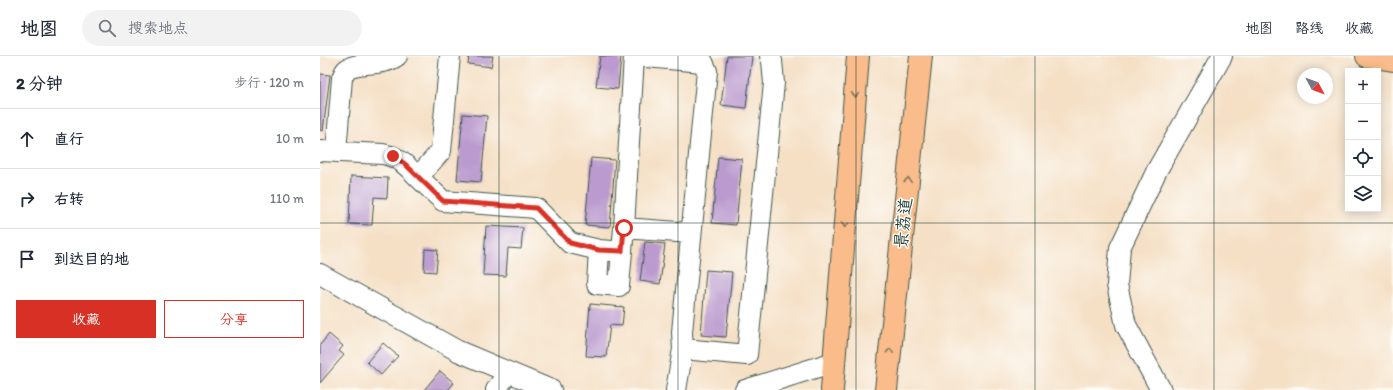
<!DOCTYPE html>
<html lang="zh">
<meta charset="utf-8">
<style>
:root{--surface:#fff;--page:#f2f2f3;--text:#1f2937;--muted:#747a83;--line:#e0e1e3;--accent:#d93025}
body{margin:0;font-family:Itim,"LXGW WenKai TC",sans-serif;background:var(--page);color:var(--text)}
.controls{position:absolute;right:12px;top:12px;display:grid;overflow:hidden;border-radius:0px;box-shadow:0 2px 10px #0003}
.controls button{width:36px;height:36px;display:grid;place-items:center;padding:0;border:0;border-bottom:1px solid var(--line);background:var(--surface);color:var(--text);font:20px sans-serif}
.compass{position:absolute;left:977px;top:12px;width:36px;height:36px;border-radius:50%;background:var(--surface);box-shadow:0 2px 10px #0003;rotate:131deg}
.stop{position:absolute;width:12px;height:12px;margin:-9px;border:3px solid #d93025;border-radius:50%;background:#fff}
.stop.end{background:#d93025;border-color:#fff;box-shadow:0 1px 4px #0008}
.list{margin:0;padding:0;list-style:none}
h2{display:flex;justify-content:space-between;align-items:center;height:52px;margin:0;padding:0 16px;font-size:17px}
h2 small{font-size:13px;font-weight:400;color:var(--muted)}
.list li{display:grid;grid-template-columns:26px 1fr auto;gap:12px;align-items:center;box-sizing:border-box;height:60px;padding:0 16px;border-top:1px solid var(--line)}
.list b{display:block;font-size:15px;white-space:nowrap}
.list em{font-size:13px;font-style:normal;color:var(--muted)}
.actions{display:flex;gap:8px;padding:12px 16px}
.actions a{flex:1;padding:9px 0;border:1px solid var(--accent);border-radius:0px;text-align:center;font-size:14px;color:var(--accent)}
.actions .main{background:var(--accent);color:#fff}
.icon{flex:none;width:22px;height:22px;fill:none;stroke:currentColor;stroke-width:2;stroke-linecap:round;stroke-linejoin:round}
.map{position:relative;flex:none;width:1073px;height:334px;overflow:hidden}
header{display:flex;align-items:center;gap:24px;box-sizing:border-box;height:56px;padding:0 20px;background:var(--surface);border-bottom:1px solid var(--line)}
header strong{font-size:19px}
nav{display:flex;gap:22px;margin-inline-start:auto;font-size:14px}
.search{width:280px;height:36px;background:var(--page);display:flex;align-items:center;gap:10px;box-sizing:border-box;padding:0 14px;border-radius:22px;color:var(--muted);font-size:15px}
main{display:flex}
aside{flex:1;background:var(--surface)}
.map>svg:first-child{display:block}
</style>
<header>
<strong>地图</strong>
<div class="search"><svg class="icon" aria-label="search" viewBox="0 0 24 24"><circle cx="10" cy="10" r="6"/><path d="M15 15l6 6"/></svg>搜索地点</div>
<nav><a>地图</a><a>路线</a><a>收藏</a></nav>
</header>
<main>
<aside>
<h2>2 分钟<small>步行 · 120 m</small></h2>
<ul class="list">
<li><svg class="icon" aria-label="ahead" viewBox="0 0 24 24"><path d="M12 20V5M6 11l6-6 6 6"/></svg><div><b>直行</b></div><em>10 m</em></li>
<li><svg class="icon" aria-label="right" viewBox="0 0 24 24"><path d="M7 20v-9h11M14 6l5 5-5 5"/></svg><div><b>右转</b></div><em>110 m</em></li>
<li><svg class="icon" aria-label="arrive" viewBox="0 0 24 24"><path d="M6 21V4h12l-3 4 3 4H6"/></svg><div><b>到达目的地</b></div></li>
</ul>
<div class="actions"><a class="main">收藏</a><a>分享</a></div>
</aside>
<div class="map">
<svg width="1073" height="334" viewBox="0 0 1073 334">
<rect width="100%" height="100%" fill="#fdfcf7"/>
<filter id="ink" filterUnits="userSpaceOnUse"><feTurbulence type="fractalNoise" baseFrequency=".025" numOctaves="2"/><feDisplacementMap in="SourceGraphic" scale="8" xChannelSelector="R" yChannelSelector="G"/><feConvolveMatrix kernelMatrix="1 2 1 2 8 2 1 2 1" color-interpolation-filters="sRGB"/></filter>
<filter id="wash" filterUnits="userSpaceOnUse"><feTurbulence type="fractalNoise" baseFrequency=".012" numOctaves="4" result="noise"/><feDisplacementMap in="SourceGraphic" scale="16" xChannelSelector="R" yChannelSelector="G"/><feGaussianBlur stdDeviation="0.9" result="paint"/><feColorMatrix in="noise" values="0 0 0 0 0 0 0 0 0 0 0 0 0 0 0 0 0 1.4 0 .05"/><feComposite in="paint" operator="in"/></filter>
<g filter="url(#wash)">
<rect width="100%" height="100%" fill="#f5e0c6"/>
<g id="blocks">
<path fill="#bb9bcf" d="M149 0H173L171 11 148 8Z
M280 0H301L298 33 276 31Z
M407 0H432L426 52 401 49Z
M0 18 10 19 3 75 0 74Z
M143 58 167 60 161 126 137 124Z
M398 101 422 103 416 169 392 167Z
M271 102 295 104 290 171 265 169Z
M31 120 68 122 67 142 54 141 52 169 29 168Z
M166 170 203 172 201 193 188 192 186 220 163 219Z
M325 186 345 188 340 228 320 225Z
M105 193 118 194 116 216 104 215Z
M386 214 412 216 406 281 381 279Z
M270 248 304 251 302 270 290 269 286 301 266 300Z
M9 278 23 290 19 295 24 299 0 327V289Z
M63 287 78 300 61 319 47 306Z
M120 315 134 327 128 334H104Z"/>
</g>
</g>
<g filter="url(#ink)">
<use href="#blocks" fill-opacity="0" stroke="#3f554a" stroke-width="1"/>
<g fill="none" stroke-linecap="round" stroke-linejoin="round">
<g stroke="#3f554a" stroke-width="22">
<path id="minor" d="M130 0 121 95 98 121 123 145 216 152 250 187 279 194 292 195
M0 95 63 98C79 101 87 110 98 121
M16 96 22 22C23 20 24 16 26 14 35 5 63 11 77 0
M304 172 371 177
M279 194 277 228 299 230 304 172 314 0 383 6 387 15 362 276 363 293
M0 218 138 295 231 334
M176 334 188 316
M356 334 363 293 427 299 454 27 452 5 450 0
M425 334 514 306
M841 334 806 269 797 229 800 192 837 114 902 0"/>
</g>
<g stroke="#3f554a" stroke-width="24">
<path id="major" d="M1047 0 1073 4
M512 334 538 0
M566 334 601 0"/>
</g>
<use href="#minor" stroke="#fff" stroke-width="20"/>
<use href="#major" stroke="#f9bc8a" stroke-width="22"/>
</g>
<defs><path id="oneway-chevron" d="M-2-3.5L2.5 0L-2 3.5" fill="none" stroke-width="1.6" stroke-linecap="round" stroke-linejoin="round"/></defs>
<g stroke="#81765b">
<use href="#oneway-chevron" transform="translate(535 39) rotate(94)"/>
<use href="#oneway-chevron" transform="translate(588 124) rotate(-84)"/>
<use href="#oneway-chevron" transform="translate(525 169) rotate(94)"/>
<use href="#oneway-chevron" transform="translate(570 295) rotate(-84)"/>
</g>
</g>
<g fill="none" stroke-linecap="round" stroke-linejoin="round" filter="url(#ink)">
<path stroke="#d93025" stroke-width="5" d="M73 100 85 108 123 145 216 152 250 187 279 194 302 195 304 172"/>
</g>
<path fill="none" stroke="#1f3d34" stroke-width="1" stroke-opacity="0.55" d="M179 0V334M358 0V334M536 0V334M715 0V334M894 0V334M0 167H1073"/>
<g text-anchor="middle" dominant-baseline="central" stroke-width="3" stroke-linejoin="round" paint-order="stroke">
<g font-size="17" fill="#1f3d34" stroke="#fdfcf7">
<text transform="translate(583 167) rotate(-84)">景荔道</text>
</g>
</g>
</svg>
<div class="controls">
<button>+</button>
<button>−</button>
<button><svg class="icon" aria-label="locate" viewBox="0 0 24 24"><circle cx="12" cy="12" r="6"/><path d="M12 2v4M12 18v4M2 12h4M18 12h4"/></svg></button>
<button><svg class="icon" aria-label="layers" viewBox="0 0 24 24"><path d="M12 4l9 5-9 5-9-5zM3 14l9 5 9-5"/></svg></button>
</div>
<svg class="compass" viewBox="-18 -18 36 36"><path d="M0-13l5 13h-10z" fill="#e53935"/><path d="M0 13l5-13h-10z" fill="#747a83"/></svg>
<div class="stop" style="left:304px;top:172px"></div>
<div class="stop end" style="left:73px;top:100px"></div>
</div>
</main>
